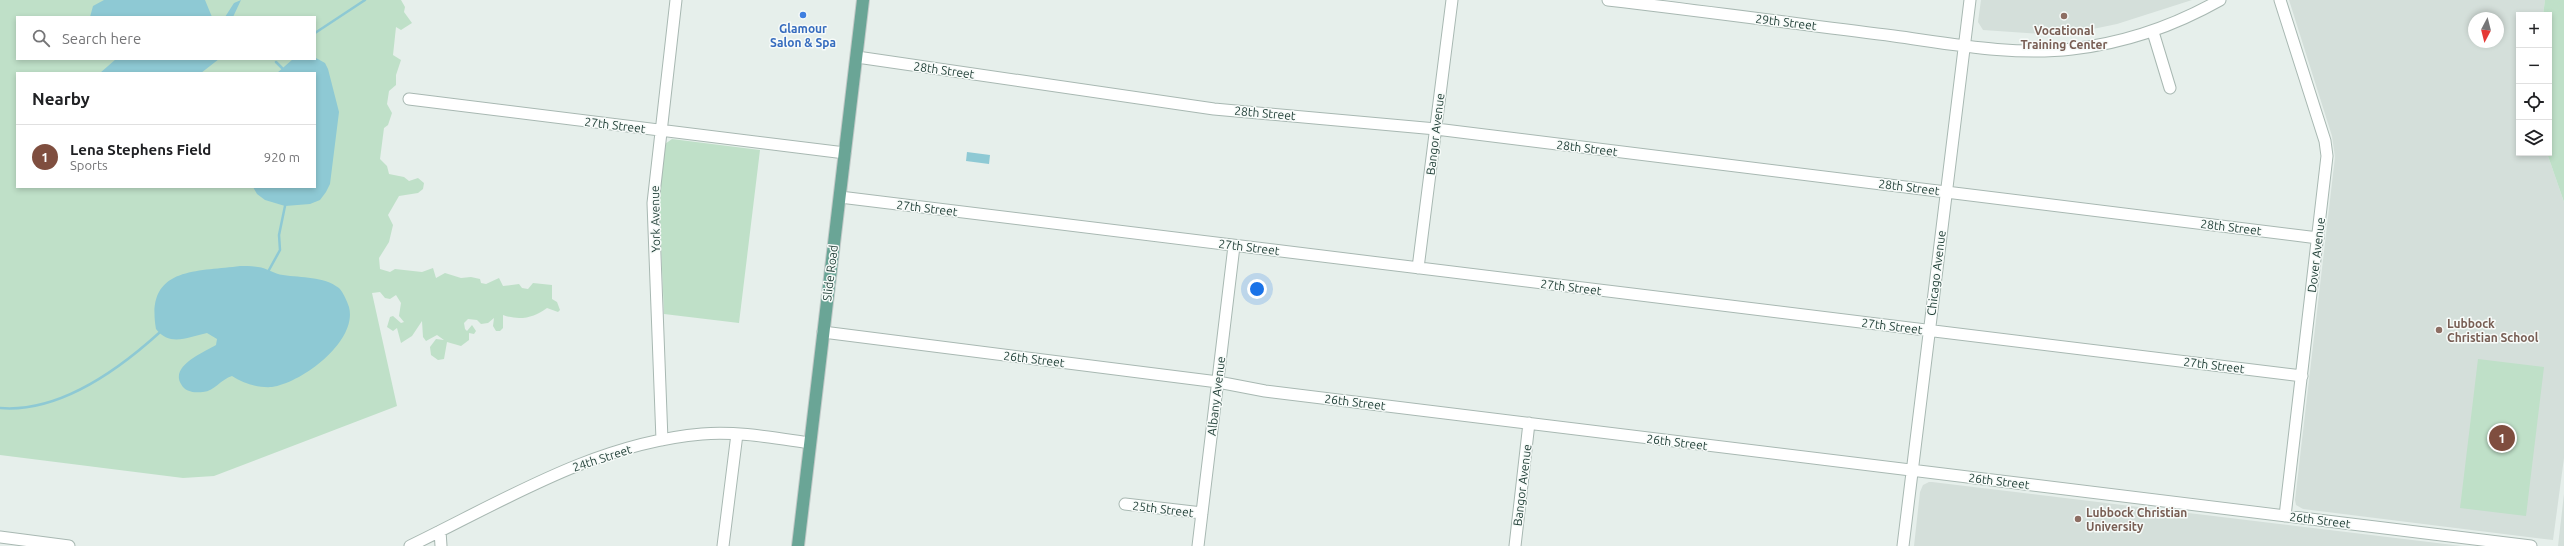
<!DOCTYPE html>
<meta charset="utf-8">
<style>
:root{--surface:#fff;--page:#f6f6f6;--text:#202124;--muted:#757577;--line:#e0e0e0;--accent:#7f4e3f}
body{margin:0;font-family:Ubuntu,sans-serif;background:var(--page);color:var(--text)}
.controls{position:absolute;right:12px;top:12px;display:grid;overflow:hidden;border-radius:0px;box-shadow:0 2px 6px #0003}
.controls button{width:36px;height:36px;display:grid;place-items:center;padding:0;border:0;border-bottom:1px solid var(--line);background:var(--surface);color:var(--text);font:20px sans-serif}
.compass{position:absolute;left:2468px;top:12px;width:36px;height:36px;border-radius:50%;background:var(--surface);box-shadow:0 2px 6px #0003;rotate:187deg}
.you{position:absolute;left:1257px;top:289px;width:14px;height:14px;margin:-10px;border:3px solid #fff;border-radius:50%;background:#1a73e8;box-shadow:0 0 0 6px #1a73e833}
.badge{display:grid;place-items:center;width:26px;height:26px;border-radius:50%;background:var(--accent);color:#fff;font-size:13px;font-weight:700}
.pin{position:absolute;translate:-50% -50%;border:2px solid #fff;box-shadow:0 1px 4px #0006}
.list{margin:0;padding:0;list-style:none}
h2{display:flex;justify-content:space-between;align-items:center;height:52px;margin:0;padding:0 16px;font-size:17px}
h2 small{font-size:13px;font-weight:400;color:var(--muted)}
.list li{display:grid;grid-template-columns:26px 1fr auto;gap:12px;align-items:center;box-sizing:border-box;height:64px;padding:0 16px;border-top:1px solid var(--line)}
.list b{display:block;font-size:15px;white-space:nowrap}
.list p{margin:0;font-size:13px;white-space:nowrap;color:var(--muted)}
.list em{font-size:13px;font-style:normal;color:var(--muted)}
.icon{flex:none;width:22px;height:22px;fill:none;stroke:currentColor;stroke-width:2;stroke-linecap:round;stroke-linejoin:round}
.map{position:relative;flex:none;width:2564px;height:546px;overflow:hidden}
.search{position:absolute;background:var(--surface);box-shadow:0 2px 6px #0003;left:16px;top:16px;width:300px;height:44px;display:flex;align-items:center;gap:10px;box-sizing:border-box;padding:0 14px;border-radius:0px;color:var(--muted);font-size:15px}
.panel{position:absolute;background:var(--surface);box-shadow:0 2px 6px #0003;left:16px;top:72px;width:300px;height:116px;border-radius:0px}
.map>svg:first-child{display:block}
</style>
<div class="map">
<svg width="2564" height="546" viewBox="0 0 2564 546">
<rect width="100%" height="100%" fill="#e6efeb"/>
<path fill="#d4dfda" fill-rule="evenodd" d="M1981 0H2192L2117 24 2088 30 2042 34 1983 30 1978 22Z
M2289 0H2545L2543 15H2519V153H2547L2564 202V458L2553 540 2303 509 2296 505 2295 500 2335 157 2332 136ZM2474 18H2498V42H2474Z
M1929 482H1932L2462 546H1914L1920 492 1923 485Z
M2564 494V546H2558Z"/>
<path fill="#bfe0c8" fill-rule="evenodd" d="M0 0H401L405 7 404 12 412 23 401 30 396 27 393 55 401 60 396 75V85L389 91 387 104 392 113 388 125 384 128 380 159 387 166 389 174 404 177 409 181 418 178 424 183 423 189 418 193 399 196 388 215 393 225 389 242 379 258 380 269 390 272 395 269 422 272 433 268 436 278 445 273 461 278 471 277 480 279 481 283 486 284 499 278 503 286 519 284 522 288 528 289 533 283 552 285V299L557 302 560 310 558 312 547 308C534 318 519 321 503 315V328L500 331H496L493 326 494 318 488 323 481 324 477 320 468 319 464 323 465 329 467 331 472 325 476 331 474 334 469 333V340L461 346 447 342 444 359 438 360 431 355 430 347 436 339 444 340 437 335 426 341 423 337 422 321 412 336 401 343 397 328 393 331 387 327 390 317 393 316 401 323 404 322 399 316 401 303 396 295 390 299 385 298 380 292 372 293 397 406 214 476 183 478 0 455ZM17 17H315V59H17ZM17 73H315V187H17Z
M2545 0H2564V202L2547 153 2549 15H2543Z
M672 139 760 150 739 323 664 314 659 200 665 144Z
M2478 359 2544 367 2526 516 2460 508Z"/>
<path fill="#8ec9d4" d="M104 0H205L212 17H90L93 6Z
M241 0 233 17H225L234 3Z
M316 58 325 63 328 69 339 112 330 184 326 192 320 200 310 204 285 206 265 200 257 194 253 187H315V73H277L293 59Z
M116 59H219L201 73H100Z
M967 152 990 155 989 164 966 161Z
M240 266C245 266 252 266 258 267 267 268 274 274 283 275 302 278 323 276 339 288 343 292 347 301 349 307 358 341 302 383 272 387 257 388 243 383 232 376 221 379 215 391 203 392 194 393 185 392 181 384 170 366 204 352 216 345L217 339 207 333C188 337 170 347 156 329 145 266 197 272 240 266Z"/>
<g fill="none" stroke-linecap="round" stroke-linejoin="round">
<path stroke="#8ec9d4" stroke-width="2.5" d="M315 33 365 0
M276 62 282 68
M269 270 280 250 279 235 285 206
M0 408C59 413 117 371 159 333"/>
<g stroke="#a8b8b2" stroke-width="13">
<path id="minor" d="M1608 0C1703 11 1799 24 1894 36 1952 44 2014 56 2072 49 2125 43 2174 26 2220 0
M2280 0 2325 141 2327 156 2285 516
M2153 32 2170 88
M857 57 1214 109 1436 129 2318 238
M409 99 845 153
M840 197 2302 376
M1418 268 1452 0
M823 332 1218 382 1265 391 2531 546
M662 440 653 203 676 0
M1125 504 1202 513
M440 531 441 546
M0 537 69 546
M410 546C503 501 596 443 702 434 738 431 774 438 810 443
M723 546 737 434
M1198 546 1234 246
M1515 546 1529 423
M1903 546 1970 0"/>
</g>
<g stroke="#c2cac8" stroke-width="14">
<path id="major" d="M798 546 863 0"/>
</g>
<use href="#minor" stroke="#fff" stroke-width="11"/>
<use href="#major" stroke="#6aa596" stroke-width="12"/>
</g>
<circle fill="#3f7fe0" stroke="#f7fbf9" stroke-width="1.5" cx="803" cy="15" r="4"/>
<g fill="#8d6e63" stroke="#f7fbf9" stroke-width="1.5">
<circle cx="2064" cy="16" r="4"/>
<circle cx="2439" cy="330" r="4"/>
<circle cx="2078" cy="519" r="4"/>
</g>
<g text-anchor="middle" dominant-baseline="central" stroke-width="3" stroke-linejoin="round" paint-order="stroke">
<g font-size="12" fill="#24423a" stroke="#f7fbf9">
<text transform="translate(1786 22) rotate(7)">29th Street</text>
<text transform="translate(944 70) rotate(8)">28th Street</text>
<text transform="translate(1265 113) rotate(5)">28th Street</text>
<text transform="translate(615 125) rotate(7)">27th Street</text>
<text transform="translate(1435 134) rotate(-83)">Bangor Avenue</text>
<text transform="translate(1587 148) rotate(7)">28th Street</text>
<text transform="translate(1909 187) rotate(7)">28th Street</text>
<text transform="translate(927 208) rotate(7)">27th Street</text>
<text transform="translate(655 219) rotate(-91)">York Avenue</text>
<text transform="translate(2231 227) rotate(7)">28th Street</text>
<text transform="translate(1249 247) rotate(7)">27th Street</text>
<text transform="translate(2316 255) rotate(-83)">Dover Avenue</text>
<text transform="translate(830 273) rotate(-83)">Slide Road</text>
<text transform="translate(1936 273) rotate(-83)">Chicago Avenue</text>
<text transform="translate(1571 287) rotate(7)">27th Street</text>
<text transform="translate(1892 326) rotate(7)">27th Street</text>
<text transform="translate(1034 359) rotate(7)">26th Street</text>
<text transform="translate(2214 365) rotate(7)">27th Street</text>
<text transform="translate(1216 396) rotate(-83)">Albany Avenue</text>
<text transform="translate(1355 402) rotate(7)">26th Street</text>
<text transform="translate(1677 442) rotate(7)">26th Street</text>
<text transform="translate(602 458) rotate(-18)">24th Street</text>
<text transform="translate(1999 481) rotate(7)">26th Street</text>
<text transform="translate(1522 485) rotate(-83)">Bangor Avenue</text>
<text transform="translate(1163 509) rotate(7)">25th Street</text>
<text transform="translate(2320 520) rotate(7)">26th Street</text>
</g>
<g font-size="12" font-weight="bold" fill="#366cbe" stroke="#f7fbf9">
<text x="803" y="28">Glamour<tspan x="803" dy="14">Salon &amp; Spa</tspan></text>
</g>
<g font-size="12" font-weight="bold" fill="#785e54" stroke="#f7fbf9" text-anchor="start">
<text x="2064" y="30" text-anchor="middle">Vocational<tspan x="2064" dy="14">Training Center</tspan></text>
<text x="2447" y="323">Lubbock<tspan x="2447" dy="14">Christian School</tspan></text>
<text x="2086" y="512">Lubbock Christian<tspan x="2086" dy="14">University</tspan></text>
</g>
</g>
</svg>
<div class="controls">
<button>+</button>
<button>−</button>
<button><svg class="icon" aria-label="locate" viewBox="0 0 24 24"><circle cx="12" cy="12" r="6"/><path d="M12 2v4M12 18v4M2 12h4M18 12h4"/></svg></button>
<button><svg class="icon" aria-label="layers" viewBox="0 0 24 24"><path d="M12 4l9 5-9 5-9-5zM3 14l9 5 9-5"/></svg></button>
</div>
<svg class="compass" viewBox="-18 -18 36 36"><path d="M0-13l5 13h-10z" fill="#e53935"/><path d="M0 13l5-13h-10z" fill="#757577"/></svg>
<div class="you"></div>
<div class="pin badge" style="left:2502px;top:438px">1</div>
<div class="search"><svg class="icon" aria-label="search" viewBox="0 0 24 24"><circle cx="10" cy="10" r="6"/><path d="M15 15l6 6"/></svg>Search here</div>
<section class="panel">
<h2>Nearby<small></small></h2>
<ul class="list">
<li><span class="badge">1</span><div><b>Lena Stephens Field</b><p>Sports</p></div><em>920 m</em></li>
</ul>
</section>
</div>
